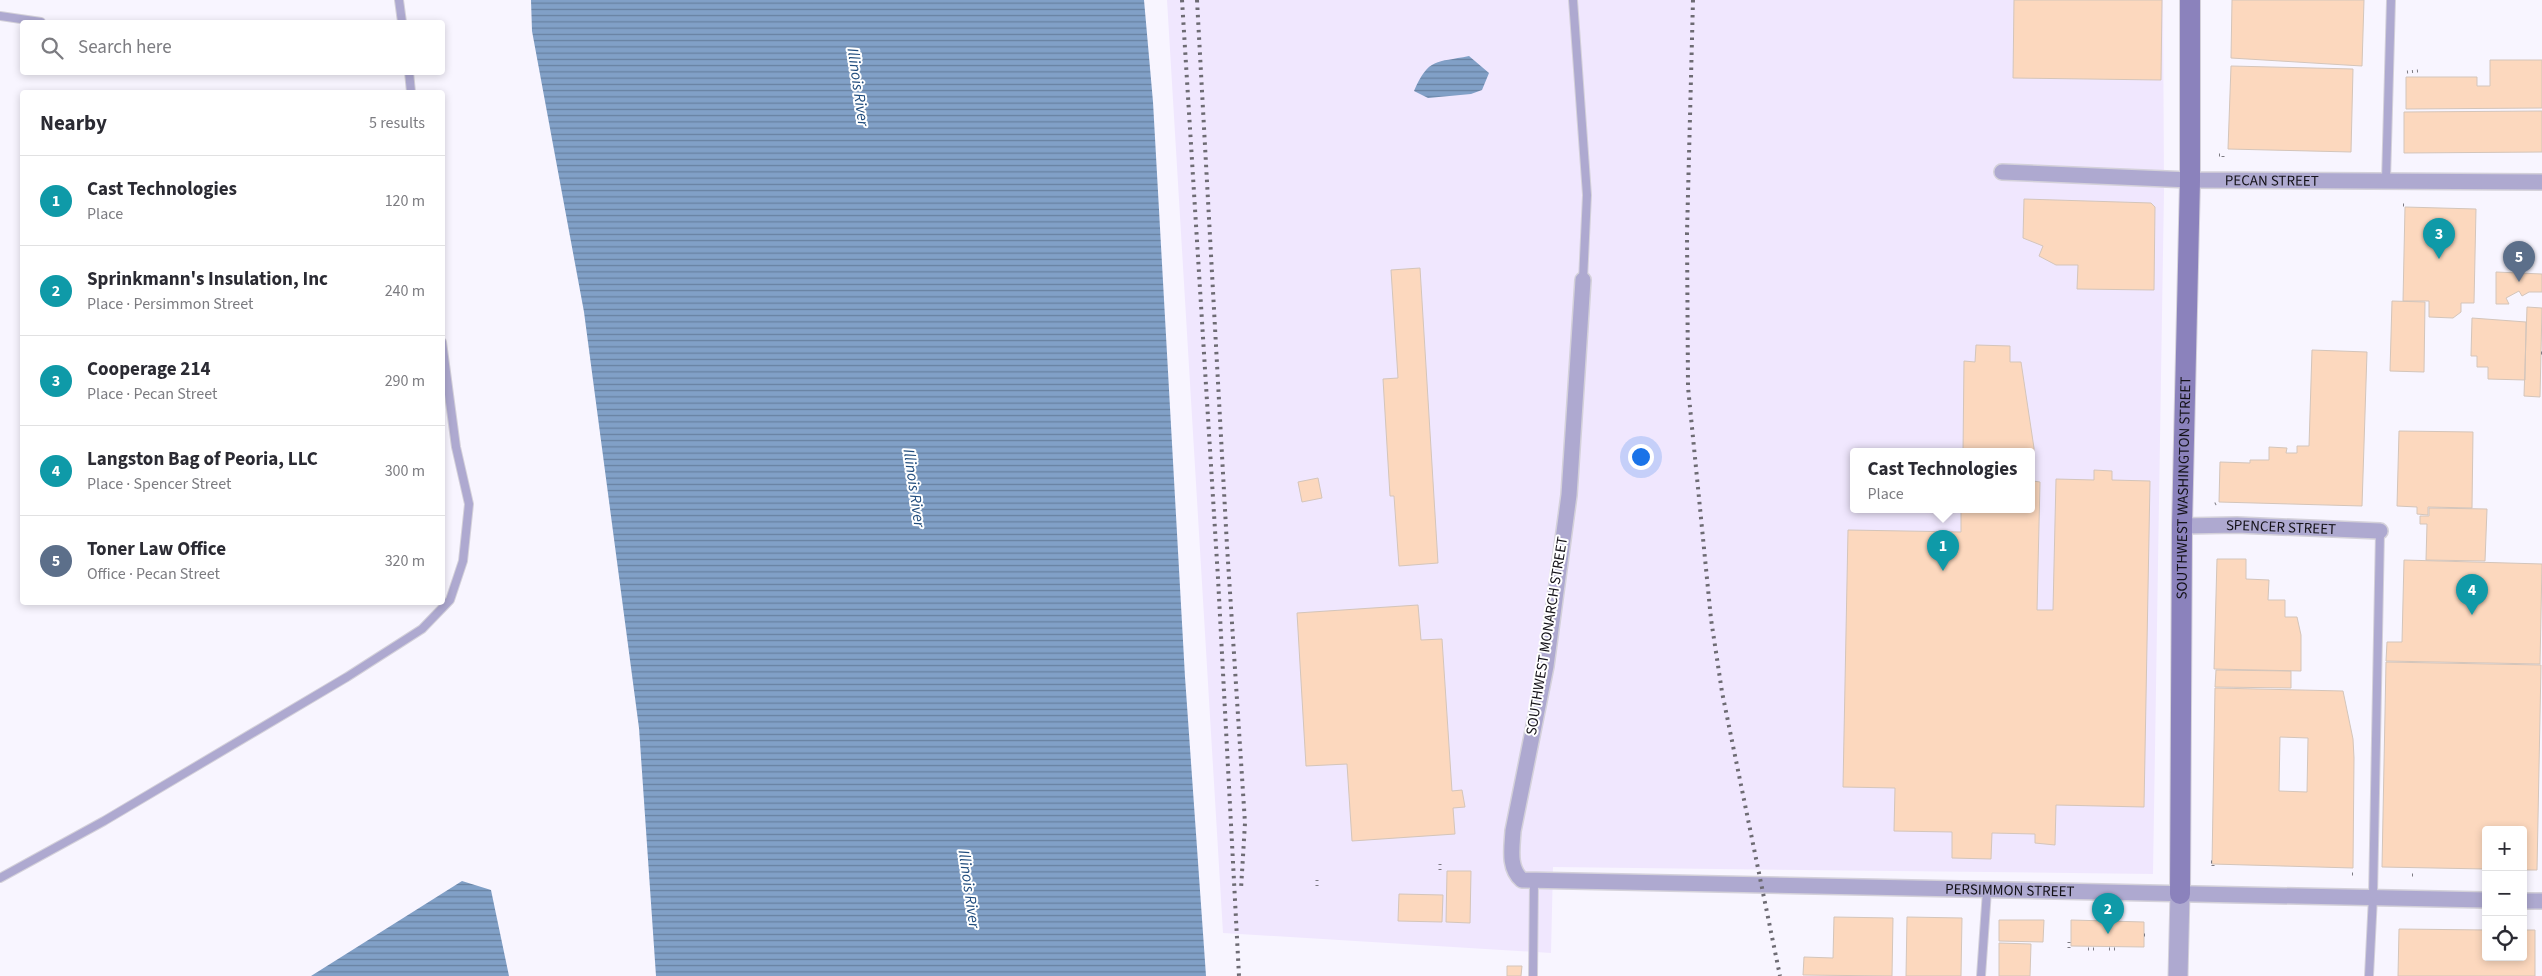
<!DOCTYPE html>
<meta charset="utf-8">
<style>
:root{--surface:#fff;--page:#f2f2f3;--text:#2b2b33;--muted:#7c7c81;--line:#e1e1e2;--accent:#db2777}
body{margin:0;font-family:"Source Sans 3",sans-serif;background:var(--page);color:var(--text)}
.controls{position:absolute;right:15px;bottom:15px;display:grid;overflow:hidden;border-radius:5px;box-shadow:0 2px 8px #0003}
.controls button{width:45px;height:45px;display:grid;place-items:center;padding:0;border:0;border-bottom:1px solid var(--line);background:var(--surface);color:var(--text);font:25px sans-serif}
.you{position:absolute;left:1640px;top:456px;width:18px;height:18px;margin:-12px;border:4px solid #fff;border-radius:50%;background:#1a73e8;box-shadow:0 0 0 8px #1a73e833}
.badge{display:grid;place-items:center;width:32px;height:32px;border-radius:50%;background:var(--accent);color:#fff;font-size:16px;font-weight:700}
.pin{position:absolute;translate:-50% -41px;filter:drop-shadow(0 1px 2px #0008)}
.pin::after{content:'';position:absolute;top:26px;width:18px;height:15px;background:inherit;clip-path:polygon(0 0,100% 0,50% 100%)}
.popup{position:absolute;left:1850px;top:448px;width:185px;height:65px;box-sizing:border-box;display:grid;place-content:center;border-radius:5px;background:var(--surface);filter:drop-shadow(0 1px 4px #0005);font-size:16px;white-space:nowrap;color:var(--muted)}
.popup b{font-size:19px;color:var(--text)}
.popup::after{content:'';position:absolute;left:50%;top:100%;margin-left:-10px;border:10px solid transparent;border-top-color:var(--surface)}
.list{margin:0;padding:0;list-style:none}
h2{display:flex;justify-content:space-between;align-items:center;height:65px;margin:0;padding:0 20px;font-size:21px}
h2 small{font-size:16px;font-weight:400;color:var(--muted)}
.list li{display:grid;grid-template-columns:32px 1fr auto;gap:15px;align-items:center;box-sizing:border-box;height:90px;padding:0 20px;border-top:1px solid var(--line)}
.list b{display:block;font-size:19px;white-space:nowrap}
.list p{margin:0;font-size:16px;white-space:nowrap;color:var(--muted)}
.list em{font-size:16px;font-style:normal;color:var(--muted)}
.icon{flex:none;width:28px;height:28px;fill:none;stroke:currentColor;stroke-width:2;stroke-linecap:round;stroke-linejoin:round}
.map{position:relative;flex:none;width:2542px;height:976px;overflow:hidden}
.search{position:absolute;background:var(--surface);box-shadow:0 2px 8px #0003;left:20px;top:20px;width:425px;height:55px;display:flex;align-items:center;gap:12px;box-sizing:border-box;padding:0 18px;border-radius:5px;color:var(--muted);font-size:19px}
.panel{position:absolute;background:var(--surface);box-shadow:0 2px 8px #0003;left:20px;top:90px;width:425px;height:515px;border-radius:5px}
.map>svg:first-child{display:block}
</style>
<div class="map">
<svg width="2542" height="976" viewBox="0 0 2542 976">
<defs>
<pattern id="water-rules" width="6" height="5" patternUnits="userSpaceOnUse" patternTransform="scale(1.25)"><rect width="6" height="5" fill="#81a0c7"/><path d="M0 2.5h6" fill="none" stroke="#6881a1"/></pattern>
</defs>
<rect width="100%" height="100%" fill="#f8f5ff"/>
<path fill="#f0e7fe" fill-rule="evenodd" d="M1167 0H2163L2164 191 2153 874 1553 867 1551 953 1223 933ZM1854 452H2032V510H1854Z"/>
<path fill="url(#water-rules)" d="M531 0H1144L1153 102 1185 677 1206 976H656L639 728 584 312 532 31Z
M1469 56 1489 73 1482 90 1471 94 1428 98 1414 91C1429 57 1436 63 1469 56Z
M462 881 491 890 509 976H311Z"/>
<path fill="#fcd8be" stroke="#d4c5ba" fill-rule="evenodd" d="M2014 0H2162L2161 80 2013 78Z
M2232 0H2364L2362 66 2231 58Z
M2490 60H2542V108L2406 109V77H2477V86H2490Z
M2231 66 2353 69 2351 152 2228 149Z
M2542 111V152L2404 153V112Z
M2024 199 2151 203 2155 207 2154 290 2077 289 2078 265H2056L2039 256 2043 246 2023 238Z
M2405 207 2476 209 2474 303H2461V312L2453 318 2429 317V301H2403Z
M1420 268 1438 563 1399 566 1394 496H1390L1383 379 1398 378 1391 270Z
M2496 272 2542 274V292H2529L2522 296 2519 291 2506 298 2509 304H2496Z
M2392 301 2425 302 2424 372 2390 371Z
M2527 307 2542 308 2540 397 2524 396Z
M2472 318 2526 322 2525 380 2488 379V367H2477V356H2471Z
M1976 345 2010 346V362H2021L2034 448 2033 481 2040 482 2037 610H2053L2056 479 2094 480V470L2112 471V480L2150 481 2144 807 2056 805 2055 845 2035 843V834L1992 833 1991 859 1952 858V832L1894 831 1895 788 1843 787 1848 530 1961 532V510H2032V452H1963L1964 361 1975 362Z
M2312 350 2367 352 2362 506 2219 502 2220 462 2250 463V460H2269V447L2287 448 2286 453H2297V446H2309Z
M2399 431 2473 432 2472 508 2428 507V515L2417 514V507L2397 506Z
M1318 478 1322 498 1302 502 1298 482Z
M2429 508 2487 509 2485 561 2426 560 2427 524H2420V516H2429Z
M2217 559H2246V579L2269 580 2268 600H2285V617H2297L2301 635V671L2214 669Z
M2404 560 2542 564 2540 664 2386 661 2387 642H2402Z
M1418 605 1421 640 1442 639 1452 791 1462 790 1465 807 1453 808 1455 834 1352 841 1347 764 1306 766 1297 613Z
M2386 662 2541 665 2537 870H2523V830H2486V869L2382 867Z
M2216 670 2291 671V688L2215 687Z
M2215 688 2343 691 2353 739 2354 758 2353 868 2212 864ZM2280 737 2308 738 2307 792 2279 791Z
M1447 871H1471L1470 923 1446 922Z
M1399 894 1443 895 1442 922 1398 921Z
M1834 917 1893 918 1892 976 1803 975 1804 957 1833 958Z
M1907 917 1962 918 1961 976H1906Z
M1999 920H2044L2043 942 1999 941Z
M2071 920 2144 922V947L2071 946Z
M2399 929 2486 930V957H2523V930H2535V976H2398Z
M1999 943 2031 944 2030 976H1999Z
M1507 966H1522L1521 976H1507Z"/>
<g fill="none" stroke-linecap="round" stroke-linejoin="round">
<g stroke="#d4d1da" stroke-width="10">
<path id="service" d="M399 0 402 22
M1573 0 1587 195 1583 280
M0 16 41 22
M409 72 411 92
M2386 181 2391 0
M0 878 104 821 347 677 422 629 450 600 463 561 469 504 456 447 442 342
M1533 976 1534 880
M1981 976 1987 891
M2369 976 2373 897 2380 531"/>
</g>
<g stroke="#d4d1da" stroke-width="18">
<g id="minor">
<path id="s1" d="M2002 172 2190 180 2542 182"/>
<path id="s2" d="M1583 280 1569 495 1546 666 1513 831C1512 848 1508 868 1522 880L2486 900"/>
<path id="s3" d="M2182 526 2237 525 2380 531"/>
<path d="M2523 901H2542"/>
</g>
</g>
<g stroke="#d4d1da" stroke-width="21">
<path id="tertiary" d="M2178 976 2180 894"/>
</g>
<g stroke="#d4d1da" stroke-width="22">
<g id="secondary">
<path id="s4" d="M2180 894 2182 526 2190 180V0"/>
</g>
</g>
<path stroke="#7c7a82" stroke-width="3" stroke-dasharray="1 4" stroke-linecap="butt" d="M2407 72 2418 71
M2219 155H2223V159
M2403 205H2407
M2541 353H2542
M2215 504 2219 502
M2211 862H2212
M2213 866V864
M1440 870V863
M2352 874H2354
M2412 875H2414
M1317 886V876
M2144 935H2147
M2069 942V948
M2088 949H2095
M2109 949H2116"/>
<use href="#service" stroke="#aea9d0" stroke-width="8"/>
<use href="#minor" stroke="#aea9d0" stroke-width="15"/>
<use href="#tertiary" stroke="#aea9d0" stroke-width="19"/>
<use href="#secondary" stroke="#8b82bc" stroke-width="20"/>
<path stroke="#6d6b73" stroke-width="4" stroke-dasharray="2.5 5" stroke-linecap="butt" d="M1182 0 1218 578 1239 976
M1197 0 1227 546 1245 823 1241 889
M1693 0 1687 233 1688 387 1711 619 1722 692 1780 976"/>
</g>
<g text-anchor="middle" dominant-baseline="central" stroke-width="4" stroke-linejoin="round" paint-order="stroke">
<g font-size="15" fill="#141218" stroke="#fff">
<text stroke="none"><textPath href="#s1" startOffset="270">PECAN STREET</textPath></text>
<text stroke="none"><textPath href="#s4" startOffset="406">SOUTHWEST WASHINGTON STREET</textPath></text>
<text stroke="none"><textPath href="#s3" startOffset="99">SPENCER STREET</textPath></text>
<text transform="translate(1547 636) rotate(-81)">SOUTHWEST MONARCH STREET</text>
<text stroke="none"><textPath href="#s2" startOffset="1096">PERSIMMON STREET</textPath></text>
</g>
<g font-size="16" font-style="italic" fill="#204c7d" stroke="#fff">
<text transform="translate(858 87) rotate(82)">Illinois River</text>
<text transform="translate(914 488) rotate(82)">Illinois River</text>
<text transform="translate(969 889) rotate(82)">Illinois River</text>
</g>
</g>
</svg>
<div class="controls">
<button>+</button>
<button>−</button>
<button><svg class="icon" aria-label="locate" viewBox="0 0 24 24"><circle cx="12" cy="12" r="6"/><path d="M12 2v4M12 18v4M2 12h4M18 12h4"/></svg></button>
</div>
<div class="you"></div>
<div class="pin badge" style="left:1943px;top:571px;background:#0f9aa8">1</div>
<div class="popup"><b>Cast Technologies</b>Place</div>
<div class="pin badge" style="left:2108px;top:934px;background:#0f9aa8">2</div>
<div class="pin badge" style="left:2439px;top:259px;background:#0f9aa8">3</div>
<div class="pin badge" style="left:2472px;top:615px;background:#0f9aa8">4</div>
<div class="pin badge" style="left:2519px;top:282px;background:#5c6f8a">5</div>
<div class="search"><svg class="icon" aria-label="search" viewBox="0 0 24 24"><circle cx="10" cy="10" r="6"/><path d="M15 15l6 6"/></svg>Search here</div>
<section class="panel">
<h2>Nearby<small>5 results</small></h2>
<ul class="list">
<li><span class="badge" style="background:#0f9aa8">1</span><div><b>Cast Technologies</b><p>Place</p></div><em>120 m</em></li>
<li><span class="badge" style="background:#0f9aa8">2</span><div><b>Sprinkmann's Insulation, Inc</b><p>Place · Persimmon Street</p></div><em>240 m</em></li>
<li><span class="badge" style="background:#0f9aa8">3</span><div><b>Cooperage 214</b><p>Place · Pecan Street</p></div><em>290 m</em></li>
<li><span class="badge" style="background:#0f9aa8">4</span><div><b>Langston Bag of Peoria, LLC</b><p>Place · Spencer Street</p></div><em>300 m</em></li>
<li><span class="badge" style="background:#5c6f8a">5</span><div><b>Toner Law Office</b><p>Office · Pecan Street</p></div><em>320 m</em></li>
</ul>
</section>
</div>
